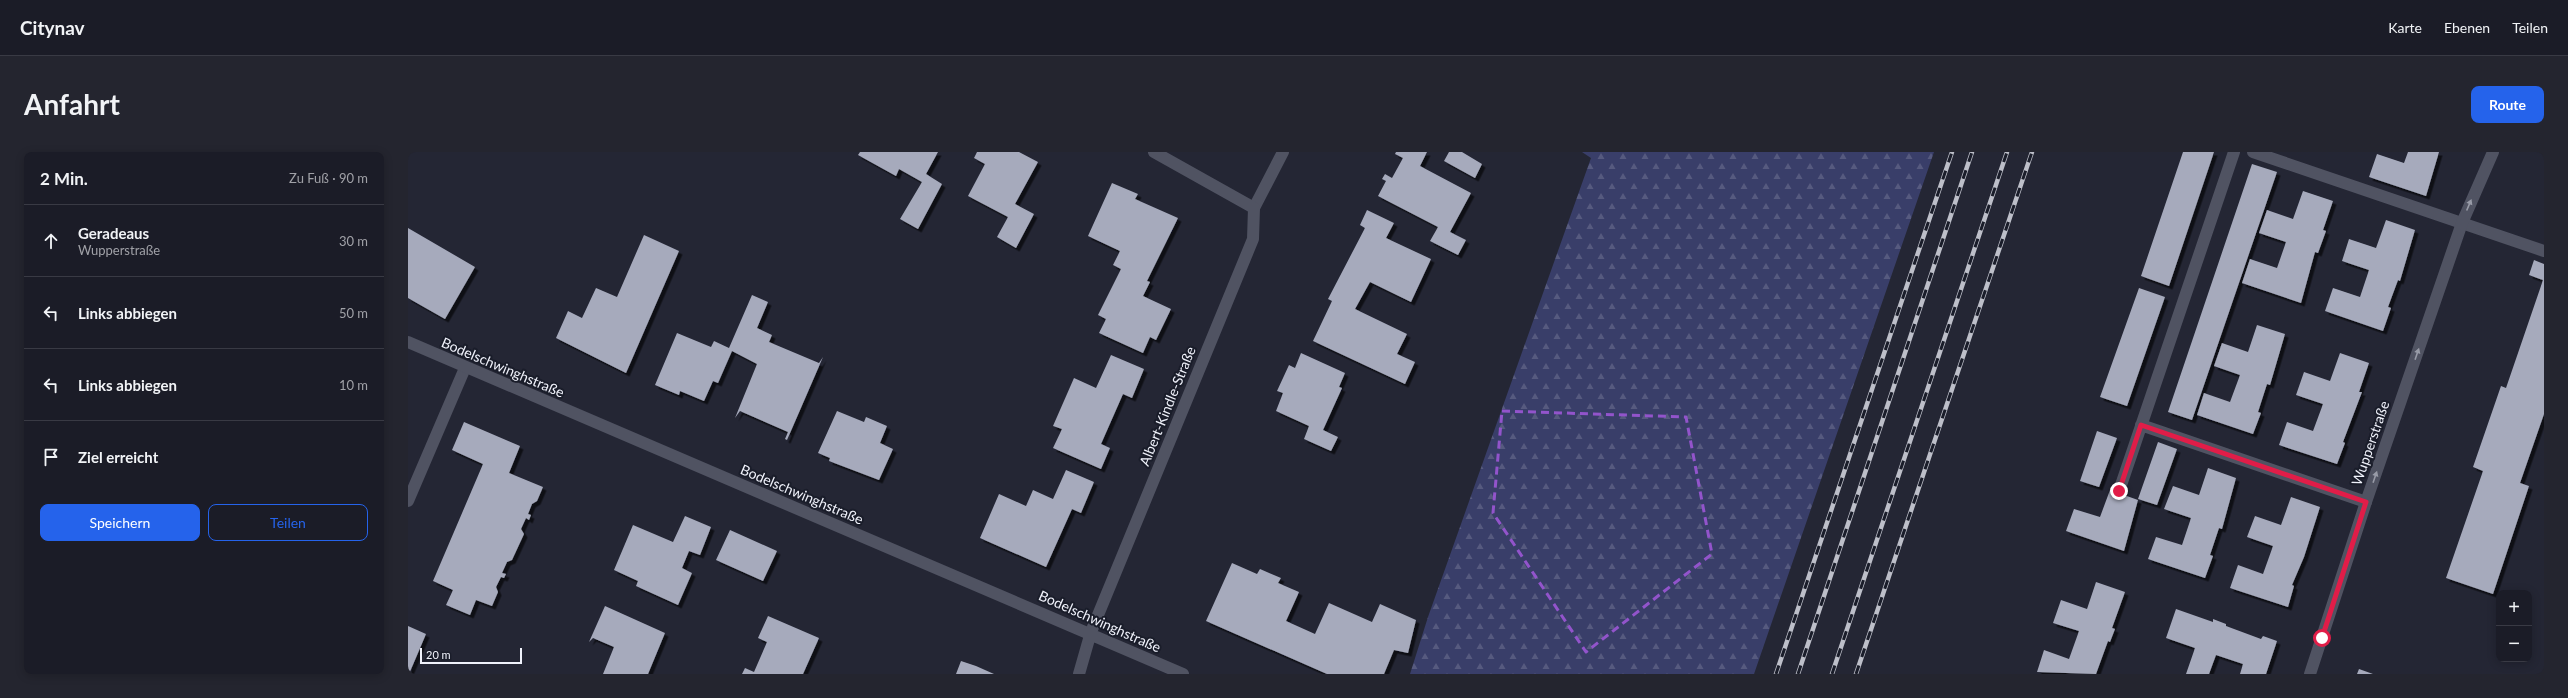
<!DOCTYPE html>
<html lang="de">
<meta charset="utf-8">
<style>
:root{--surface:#1b1c27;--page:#24252f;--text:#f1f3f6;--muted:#a0a1a7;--line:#393a44;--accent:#2563eb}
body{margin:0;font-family:Lato,sans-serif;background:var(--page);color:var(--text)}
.controls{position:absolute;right:12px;bottom:12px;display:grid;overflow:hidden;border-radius:8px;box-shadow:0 2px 10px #0003}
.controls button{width:36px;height:36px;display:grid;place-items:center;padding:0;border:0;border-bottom:1px solid var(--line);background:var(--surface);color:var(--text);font:20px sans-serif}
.scale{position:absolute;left:12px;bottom:10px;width:102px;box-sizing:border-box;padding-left:4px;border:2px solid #f0f2fb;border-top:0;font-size:11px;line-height:14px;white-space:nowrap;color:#f0f2fb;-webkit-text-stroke:3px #1a1d2a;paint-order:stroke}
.stop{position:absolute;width:12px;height:12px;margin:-9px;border:3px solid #e11d48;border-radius:50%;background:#fff}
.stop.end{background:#e11d48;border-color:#fff;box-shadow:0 1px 4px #0008}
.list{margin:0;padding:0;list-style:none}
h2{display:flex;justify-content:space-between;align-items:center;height:52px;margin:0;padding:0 16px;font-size:17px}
h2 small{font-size:13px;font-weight:400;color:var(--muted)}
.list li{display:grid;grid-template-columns:26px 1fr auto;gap:12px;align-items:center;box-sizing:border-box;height:72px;padding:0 16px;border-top:1px solid var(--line)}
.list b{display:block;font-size:15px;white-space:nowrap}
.list p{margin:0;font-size:13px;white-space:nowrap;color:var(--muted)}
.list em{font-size:13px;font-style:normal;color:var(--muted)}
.actions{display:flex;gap:8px;padding:12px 16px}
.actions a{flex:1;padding:9px 0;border:1px solid var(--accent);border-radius:8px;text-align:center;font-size:14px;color:var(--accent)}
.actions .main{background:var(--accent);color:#fff}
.icon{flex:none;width:22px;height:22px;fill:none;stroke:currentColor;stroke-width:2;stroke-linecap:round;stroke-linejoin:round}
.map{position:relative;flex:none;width:2136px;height:522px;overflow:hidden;border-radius:8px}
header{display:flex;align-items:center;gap:24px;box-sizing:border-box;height:56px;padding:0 20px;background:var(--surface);border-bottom:1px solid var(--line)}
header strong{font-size:19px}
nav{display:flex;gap:22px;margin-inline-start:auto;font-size:14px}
.intro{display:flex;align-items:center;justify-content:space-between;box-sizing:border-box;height:96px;padding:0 24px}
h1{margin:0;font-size:28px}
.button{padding:10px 18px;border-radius:8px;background:var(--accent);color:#fff;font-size:14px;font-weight:700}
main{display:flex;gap:24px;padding:0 24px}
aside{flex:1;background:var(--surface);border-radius:8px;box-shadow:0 2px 10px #0003}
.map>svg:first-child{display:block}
</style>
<header>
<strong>Citynav</strong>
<nav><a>Karte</a><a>Ebenen</a><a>Teilen</a></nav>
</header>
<div class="intro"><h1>Anfahrt</h1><a class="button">Route</a></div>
<main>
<aside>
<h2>2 Min.<small>Zu Fuß · 90 m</small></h2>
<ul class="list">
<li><svg class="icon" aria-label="ahead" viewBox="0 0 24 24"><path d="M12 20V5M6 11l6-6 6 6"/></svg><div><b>Geradeaus</b><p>Wupperstraße</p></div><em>30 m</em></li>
<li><svg class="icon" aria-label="left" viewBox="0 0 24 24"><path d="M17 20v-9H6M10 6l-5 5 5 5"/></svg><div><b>Links abbiegen</b></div><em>50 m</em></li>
<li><svg class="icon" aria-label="left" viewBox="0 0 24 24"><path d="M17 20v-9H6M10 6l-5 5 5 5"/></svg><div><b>Links abbiegen</b></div><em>10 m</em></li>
<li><svg class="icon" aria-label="arrive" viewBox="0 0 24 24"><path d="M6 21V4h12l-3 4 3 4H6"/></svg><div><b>Ziel erreicht</b></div></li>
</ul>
<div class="actions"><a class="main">Speichern</a><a>Teilen</a></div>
</aside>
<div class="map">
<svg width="2136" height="522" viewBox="0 0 2136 522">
<defs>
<pattern id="forest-firs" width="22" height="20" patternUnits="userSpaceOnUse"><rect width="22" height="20" fill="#393e69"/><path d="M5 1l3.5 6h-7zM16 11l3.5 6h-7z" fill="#565a7f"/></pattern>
<filter id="shadow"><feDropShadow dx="3.5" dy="3.5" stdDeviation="0" flood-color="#0009"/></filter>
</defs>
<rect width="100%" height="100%" fill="#242634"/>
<path fill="url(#forest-firs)" d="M1174 0H1526L1346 522H1002L1020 465 1183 6Z"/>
<path fill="#a6aabc" filter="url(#shadow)" d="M452 0H530L518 22 534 32 510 77 492 67 514 30 491 17 488 24 450 3Z
M569 0H611L630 10 607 52 626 62 608 96 589 85 600 65 560 44 577 12 566 6Z
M988 0H1019L1012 14 1063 41 1042 80 1058 88 1050 103 1022 89 1030 75 970 44 978 29 974 27 977 22 984 26 995 6 987 2Z
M1041 0H1054L1074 12 1067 26 1036 9Z
M1775 0H1806L1761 134 1733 124Z
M2000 0H2031L2018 44 1961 25 1969 2 1996 11Z
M1844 12 1869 20 1784 268 1760 260Z
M704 31 730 42 727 47 770 66 739 129 742 130 735 144 763 157 748 188 742 185 735 201 691 181 698 167 690 163 713 117 705 113 712 99 680 84Z
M1895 39 1925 49 1915 78 1918 79 1910 101 1907 100 1893 151 1834 131 1842 107 1869 116 1878 90 1851 81 1859 58 1885 67Z
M959 58 986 71 978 86 1023 107 1003 150 962 130 947 157 999 182 989 202 1007 210 997 232 905 189 924 149 920 147 957 76 952 73Z
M1978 68 2007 78 1992 129 1990 128 1980 155 1983 156 1975 179 1917 159 1925 136 1952 145 1961 118 1934 109 1941 87 1968 96Z
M0 76 67 115 37 167 0 146Z
M236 83 271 99 218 221 148 186 160 159 174 166 188 136 209 145Z
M2126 108 2136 112V262L2112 331 2121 334 2085 442 2038 426 2075 319 2065 315 2093 234 2098 236 2135 128 2121 123Z
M1731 136 1757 145 1719 254 1692 245Z
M344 143 360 150 349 176 364 183 361 190 411 211 415 205 379 288 377 287 380 280 332 259 327 266 349 212 324 199 310 231 305 229 296 249 272 239 271 243 247 233 269 181 303 195 306 189 321 196Z
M1849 173 1877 182 1862 233 1859 232 1850 260 1853 261 1845 282 1789 263 1796 241 1822 250 1832 223 1806 214 1814 191 1840 200Z
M893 201 937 221 931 235 934 236 915 278 930 285 923 299 896 287 901 274 868 259 875 241 869 239 881 213 887 216Z
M1932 201 1961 211 1951 240H1954L1935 290 1937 291 1929 312 1871 293 1879 270 1905 279 1915 252 1888 243 1896 220 1922 229Z
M703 203 736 217 724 246 715 242 693 292 702 296 693 317 645 296 654 277 645 274 666 226 688 236Z
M429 259 456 270 458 265 479 274 472 291 485 297 471 328 421 309 422 306 410 301Z
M56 270 112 294 101 321 135 335 129 349 124 352 120 362 123 363 121 368 118 366 113 377 116 382 104 408 99 410 94 421 98 422 96 426 93 425 88 435 90 440 84 454 68 448 62 463 38 453 45 438 25 429 75 312 44 298Z
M1689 279 1709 286 1691 335 1672 329Z
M1750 290 1769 297 1749 353 1730 347Z
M1800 316 1828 326 1814 377 1811 376 1802 403 1805 404 1797 426 1740 407 1748 385 1774 393 1783 366 1756 357 1765 334 1791 343Z
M658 318 686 330 673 361 664 357 638 415 572 386 591 342 618 354 625 338 645 347Z
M1702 338 1730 348 1716 399 1658 379 1666 357 1692 365Z
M1883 345 1912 355 1896 405 1884 433 1886 434 1880 455 1822 436 1830 413 1855 422 1865 394 1839 385 1847 364 1873 373Z
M277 364 303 375 292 403 281 399 274 416 284 421 270 453 228 434 230 429 206 418 225 373 265 390Z
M322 378 369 399 355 429 308 408Z
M824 411 849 422 852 417 873 426 870 431 891 440 878 469 907 482 921 451 964 470 972 452 1008 468 1000 501 986 498 976 522H919L798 469Z
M1688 430 1717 440 1704 476 1707 477 1702 490 1700 489 1688 522 1629 520 1636 498 1661 507 1671 479 1645 471 1653 448 1679 457Z
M197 454 257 481 240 522H195L206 495 185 486 181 490Z
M1768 457 1805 470V467L1818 472V474L1853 487 1855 484 1869 489 1858 522H1832L1835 512 1808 503 1801 522H1778L1787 496 1758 486Z
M360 464 411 486 395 522H334L337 516 346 520 359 490 350 486Z
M0 474 18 482 1 522H0Z
M553 509 568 514 586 522H548Z
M1951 517 1965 522H1949Z"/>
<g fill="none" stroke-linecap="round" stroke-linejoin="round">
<path stroke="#505362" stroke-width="12" d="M1845 0 2136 99
M846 56 875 0
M1733 273 1958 350
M1711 339 1826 0
M0 349 57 216"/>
<path stroke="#505362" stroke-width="12" d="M0 190 775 522
M671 522 683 480 845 87 846 56 746 0
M1902 522 1958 350 2054 71 2085 0"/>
<g stroke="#bdbfc9" stroke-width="4.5">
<path id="rail" d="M1368 522 1544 0
M1390 522 1564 0
M1424 522 1599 0
M1448 522 1624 0"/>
</g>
<use href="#rail" stroke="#1a1d2a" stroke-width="3" stroke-dasharray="9" stroke-linecap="butt"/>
</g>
<defs><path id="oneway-solid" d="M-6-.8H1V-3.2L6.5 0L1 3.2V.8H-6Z"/></defs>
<g fill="#989ba7">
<use href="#oneway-solid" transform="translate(2061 53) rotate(-67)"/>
<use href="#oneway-solid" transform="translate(2009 202) rotate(-71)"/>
<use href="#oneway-solid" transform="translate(1967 325) rotate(-71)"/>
</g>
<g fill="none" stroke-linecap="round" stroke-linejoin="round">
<path stroke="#e11d48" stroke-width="5" d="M1711 339 1733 273 1958 350 1914 486"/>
</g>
<path fill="none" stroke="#9254cb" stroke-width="3" stroke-dasharray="8 5" stroke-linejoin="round" d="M1094 259 1278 265 1304 402 1178 500 1085 361Z"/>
<g text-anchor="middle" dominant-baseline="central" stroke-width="4" stroke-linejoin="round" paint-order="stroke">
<g font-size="14" fill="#f0f2fb" stroke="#1a1d2a">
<text transform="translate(95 215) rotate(23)">Bodelschwinghstraße</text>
<text transform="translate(759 254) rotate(-68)">Albert-Kindle-Straße</text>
<text transform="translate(1962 291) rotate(-71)">Wupperstraße</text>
<text transform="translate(394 342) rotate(23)">Bodelschwinghstraße</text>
<text transform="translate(692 469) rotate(24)">Bodelschwinghstraße</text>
</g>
</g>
</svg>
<div class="controls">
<button>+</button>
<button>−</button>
</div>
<div class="scale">20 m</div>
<div class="stop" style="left:1914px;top:486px"></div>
<div class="stop end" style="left:1711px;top:339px"></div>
</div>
</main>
